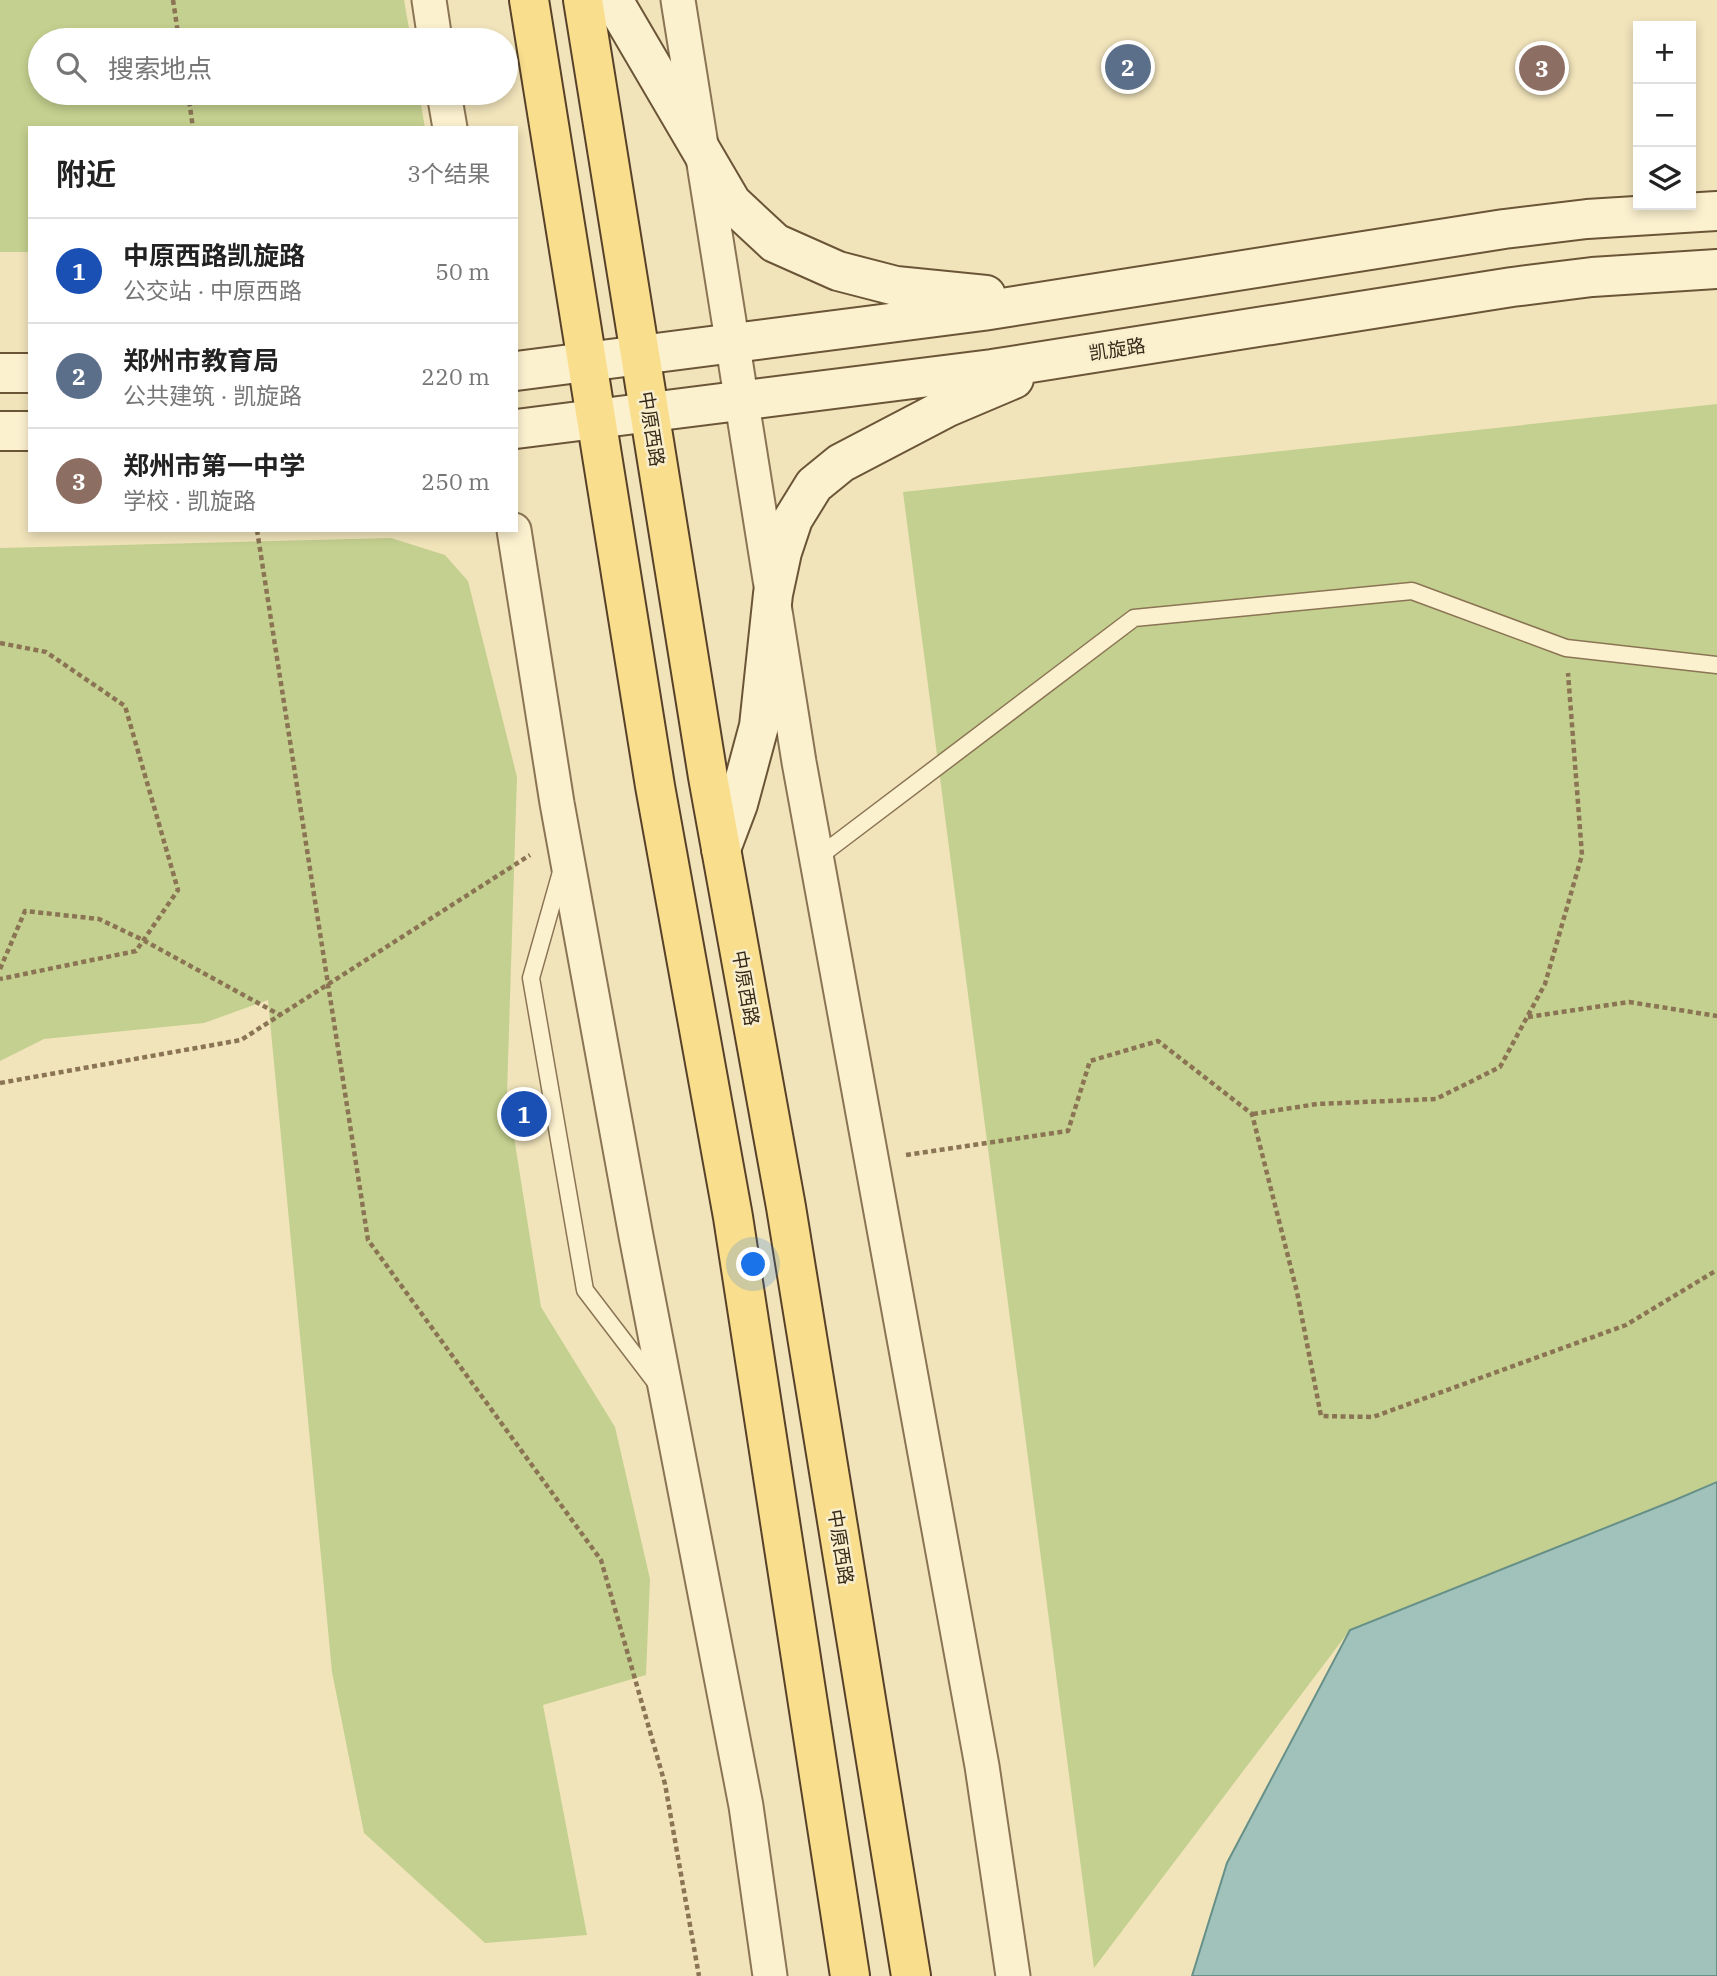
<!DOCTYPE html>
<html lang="zh">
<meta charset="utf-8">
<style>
:root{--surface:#fff;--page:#f2f2f2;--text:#222;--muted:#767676;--line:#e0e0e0;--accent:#b45309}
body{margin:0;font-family:"IBM Plex Serif","Noto Sans SC",serif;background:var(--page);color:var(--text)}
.controls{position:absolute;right:21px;top:21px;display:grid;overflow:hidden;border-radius:0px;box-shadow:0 4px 10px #0003}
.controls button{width:63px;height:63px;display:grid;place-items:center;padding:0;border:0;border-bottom:2px solid var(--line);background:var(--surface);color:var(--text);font:35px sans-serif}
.you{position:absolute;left:754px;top:1265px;width:24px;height:24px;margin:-18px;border:5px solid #fff;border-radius:50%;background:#1a73e8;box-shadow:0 0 0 10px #1a73e833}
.badge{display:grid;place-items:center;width:46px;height:46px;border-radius:50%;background:var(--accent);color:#fff;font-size:23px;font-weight:700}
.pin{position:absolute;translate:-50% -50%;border:4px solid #fff;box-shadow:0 2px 7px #0006}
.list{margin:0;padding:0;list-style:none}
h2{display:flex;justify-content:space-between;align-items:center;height:91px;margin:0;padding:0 28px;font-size:30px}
h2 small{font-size:23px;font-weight:400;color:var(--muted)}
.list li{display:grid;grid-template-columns:46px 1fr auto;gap:21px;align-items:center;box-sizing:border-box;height:105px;padding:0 28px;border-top:2px solid var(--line)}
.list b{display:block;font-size:26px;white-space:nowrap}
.list p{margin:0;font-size:23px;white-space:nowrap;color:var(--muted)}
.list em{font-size:23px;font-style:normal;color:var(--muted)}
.icon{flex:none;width:38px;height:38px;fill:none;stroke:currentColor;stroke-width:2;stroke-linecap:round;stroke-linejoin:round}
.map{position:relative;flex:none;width:1717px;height:1976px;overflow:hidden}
.search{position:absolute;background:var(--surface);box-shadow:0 4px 10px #0003;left:28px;top:28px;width:490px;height:77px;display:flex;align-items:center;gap:18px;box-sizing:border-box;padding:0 24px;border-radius:38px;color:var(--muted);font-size:26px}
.panel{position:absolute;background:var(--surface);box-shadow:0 4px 10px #0003;left:28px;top:126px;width:490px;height:406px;border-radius:0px}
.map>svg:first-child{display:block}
</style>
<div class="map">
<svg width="1717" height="1976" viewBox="0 0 1717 1976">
<rect width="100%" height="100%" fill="#f1e4bb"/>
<path fill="#c4d08f" d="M0 0H404L411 40H40V93H419L425 128H30V252H0Z
M1717 404V1482L1675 1500 1350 1630 1094 1968 903 492Z
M391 538 445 555 468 581 517 777 507 1093 541 1307 615 1427 650 1579 646 1675 543 1705 587 1935 485 1943 364 1833 332 1672 268 1000 204 1023 44 1039 0 1061V548Z"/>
<path fill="#a0c2ba" stroke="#679088" stroke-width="2" d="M1717 1482V1976H1192L1227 1863 1350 1630 1675 1500Z"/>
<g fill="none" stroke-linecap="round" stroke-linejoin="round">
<g stroke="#8a7454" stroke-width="19">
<path id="service" d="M817 858 1134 618 1412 591 1566 648 1717 665
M561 872 531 978 585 1290 656 1383"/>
</g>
<g stroke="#8a7454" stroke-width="37">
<path id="minor" d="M429 0 435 40
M678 0 799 762 982 1766 1013 1976
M444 93 450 128
M514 530 557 803 636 1236 746 1806 770 1976"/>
</g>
<g stroke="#6b5537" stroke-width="42">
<path id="secondary" d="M613 0 732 203 775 243 838 271 896 286 986 295
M516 371 983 311 1504 229 1587 219 1717 211
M0 373H30
M516 429 992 369 1512 287 1592 277 1717 269
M0 431H30
M721 849 738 804 759 726 773 594 782 552 793 519 814 485 841 463 948 407 1014 379"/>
</g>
<g stroke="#574129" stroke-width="42">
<path id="primary" d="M529 0 655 786 733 1217 850 1976
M583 0 708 777 786 1207 911 1976"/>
</g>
<path stroke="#8a7454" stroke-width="4.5" stroke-dasharray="5 3.5" stroke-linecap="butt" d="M173 0 179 40
M188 93 193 128
M257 530 368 1240 601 1560 665 1784 699 1976
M0 643 46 652 125 706 178 890 136 951 0 979
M0 969 25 911 99 919 143 940 280 1015
M1528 1017 1629 1002 1717 1016
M0 1083 241 1040 530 855
M1253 1114 1317 1104 1436 1099 1500 1067 1545 984 1582 855 1568 673
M906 1155 1068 1131 1090 1061 1158 1041 1252 1114 1297 1292 1321 1416 1373 1417 1626 1325 1717 1270"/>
<use href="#service" stroke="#fcf1cf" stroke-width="16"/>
<use href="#minor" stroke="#fcf1cf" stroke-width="33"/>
<use href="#secondary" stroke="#fcf1cf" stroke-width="38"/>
<use href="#primary" stroke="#f9de8e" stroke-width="38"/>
</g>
<g text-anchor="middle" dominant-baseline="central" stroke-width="5" stroke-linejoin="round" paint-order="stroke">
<g font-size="19" fill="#382a1a" stroke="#f8eecb">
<text transform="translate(1117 349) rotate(-9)">凯旋路</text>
<text transform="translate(652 429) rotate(81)">中原西路</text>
<text transform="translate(746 988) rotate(80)">中原西路</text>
<text transform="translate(841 1547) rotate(81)">中原西路</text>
</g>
</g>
</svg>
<div class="controls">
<button>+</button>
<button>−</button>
<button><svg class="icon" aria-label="layers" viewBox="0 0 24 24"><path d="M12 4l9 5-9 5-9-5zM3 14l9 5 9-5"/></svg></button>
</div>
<div class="you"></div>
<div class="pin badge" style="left:524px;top:1114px;background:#1a4fb4">1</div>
<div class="pin badge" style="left:1128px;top:67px;background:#5c6f8a">2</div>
<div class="pin badge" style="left:1542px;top:68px;background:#8d6e63">3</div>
<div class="search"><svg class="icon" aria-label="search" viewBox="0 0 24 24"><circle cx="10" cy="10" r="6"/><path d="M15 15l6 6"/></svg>搜索地点</div>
<section class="panel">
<h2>附近<small>3个结果</small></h2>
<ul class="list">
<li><span class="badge" style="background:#1a4fb4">1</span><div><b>中原西路凯旋路</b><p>公交站 · 中原西路</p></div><em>50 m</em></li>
<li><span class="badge" style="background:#5c6f8a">2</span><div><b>郑州市教育局</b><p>公共建筑 · 凯旋路</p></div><em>220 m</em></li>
<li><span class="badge" style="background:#8d6e63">3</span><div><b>郑州市第一中学</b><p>学校 · 凯旋路</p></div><em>250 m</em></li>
</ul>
</section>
</div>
